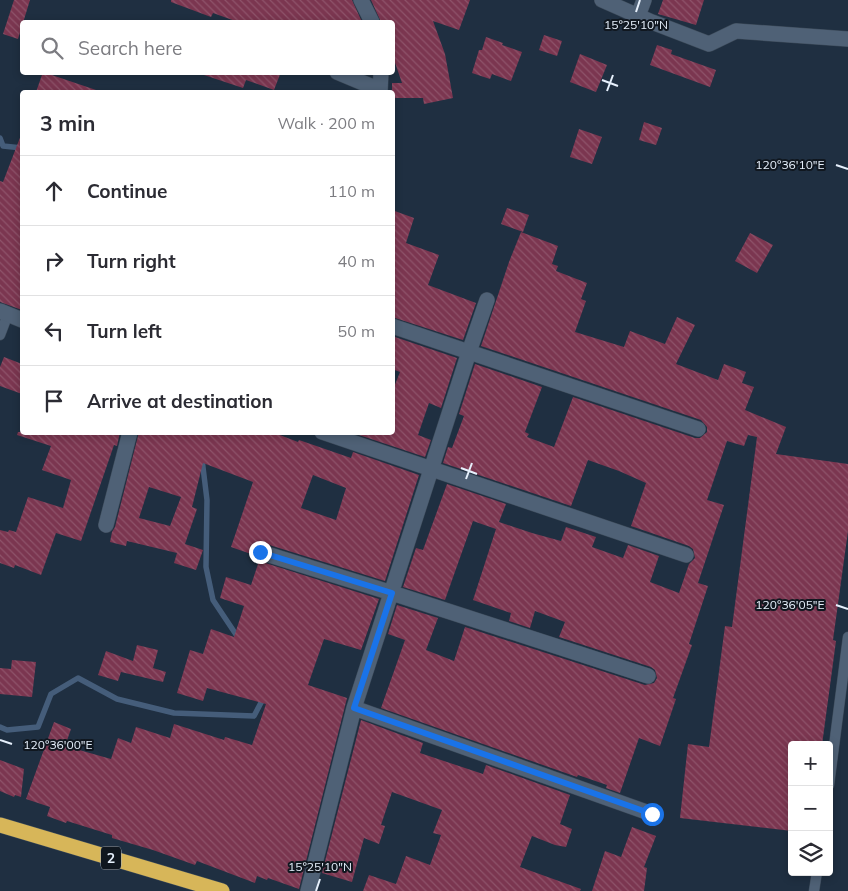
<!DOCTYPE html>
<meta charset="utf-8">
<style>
:root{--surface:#fff;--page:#f2f2f3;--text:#2b2b33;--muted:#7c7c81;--line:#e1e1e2}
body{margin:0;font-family:Mulish,sans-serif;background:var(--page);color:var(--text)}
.controls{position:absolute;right:15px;bottom:15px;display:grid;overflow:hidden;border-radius:5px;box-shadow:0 2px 8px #0003}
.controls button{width:45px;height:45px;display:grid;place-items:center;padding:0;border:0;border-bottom:1px solid var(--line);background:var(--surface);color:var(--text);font:25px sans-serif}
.stop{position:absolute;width:15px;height:15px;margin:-11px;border:4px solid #1a73e8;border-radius:50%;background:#fff}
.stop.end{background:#1a73e8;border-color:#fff;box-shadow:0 1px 5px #0008}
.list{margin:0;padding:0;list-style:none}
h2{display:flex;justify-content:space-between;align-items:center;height:65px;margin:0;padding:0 20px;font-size:21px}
h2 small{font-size:16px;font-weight:400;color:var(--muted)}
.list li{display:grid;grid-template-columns:32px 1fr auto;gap:15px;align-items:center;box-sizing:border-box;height:70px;padding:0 20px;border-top:1px solid var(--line)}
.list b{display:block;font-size:19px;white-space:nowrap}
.list em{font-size:16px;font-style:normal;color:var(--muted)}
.icon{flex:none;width:28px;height:28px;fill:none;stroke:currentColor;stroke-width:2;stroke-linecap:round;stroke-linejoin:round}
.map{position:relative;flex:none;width:848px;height:891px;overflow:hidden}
.search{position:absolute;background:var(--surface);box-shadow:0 2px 8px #0003;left:20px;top:20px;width:375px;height:55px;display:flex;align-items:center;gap:12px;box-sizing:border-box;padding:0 18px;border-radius:5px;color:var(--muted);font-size:19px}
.panel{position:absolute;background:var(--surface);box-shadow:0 2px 8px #0003;left:20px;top:90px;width:375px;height:345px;border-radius:5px}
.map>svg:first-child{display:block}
</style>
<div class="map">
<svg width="848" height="891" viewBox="0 0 848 891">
<defs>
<pattern id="building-back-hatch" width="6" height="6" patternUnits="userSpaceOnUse" patternTransform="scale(1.25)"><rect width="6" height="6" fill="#7b3650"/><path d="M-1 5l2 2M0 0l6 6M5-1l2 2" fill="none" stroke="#8e536a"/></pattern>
</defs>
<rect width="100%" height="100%" fill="#1f2f41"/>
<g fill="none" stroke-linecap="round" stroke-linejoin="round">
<path stroke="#455d7a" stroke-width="5.5" d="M0 138 3 146 22 148
M202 459 207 500 206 567 213 600 239 639
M0 727 7 730 38 727 51 694 78 678 117 699 174 713 254 716 264 697"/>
</g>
<path fill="url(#building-back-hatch)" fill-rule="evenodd" d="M14 0H30L18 39 3 34Z
M171 0H352L362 22H238L213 13 211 17 171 2Z
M371 0H470L459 30 433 21 445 54 453 98 424 104 423 98H392V83H402L392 54V22H381Z
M663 0H704L696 25 658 14Z
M544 35 562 41 557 56 539 50Z
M486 37 503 43 502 45 522 52 511 81 492 74 490 79 472 73 479 50H482Z
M657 45 672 50 671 54 716 70 710 87 650 65Z
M580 54 607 65 596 92 570 82Z
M43 72 96 90V92H36Z
M204 72H281L274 90 246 80 243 88 204 75Z
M644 122 662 128 656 145 639 140Z
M579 129 602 137 592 164 570 157Z
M21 135H22V310L0 302V181L3 182Z
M507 208 529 215 523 232 501 224Z
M392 210 414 218 406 243 439 255 428 285 476 303 463 340 392 317Z
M521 232 558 246 552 264 558 266 556 271 587 283 581 299 586 301 575 332 624 347 630 331 665 344 677 317 695 325 676 364 718 380 724 364 746 372 742 383 754 387 745 410 786 427 776 454 848 464V531L833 640 836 641 822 745H792V831L680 818 688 744 709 747 725 626 732 627 757 437 748 435 744 446 727 441 707 500 724 505 698 583 708 586 689 644 692 645 673 698 676 699 660 746 639 738 620 793 606 788 607 785 578 775 577 777 381 708 405 640 388 634 397 605 438 618 426 650 454 661 465 627 645 685 654 683 657 678 655 670 651 667 559 637 565 622 535 611 530 628 509 621 511 613 473 600 496 529 473 521 445 600 403 587 416 548 423 550 447 484 506 504 499 522 532 533 561 541 566 527 596 537 592 547 623 558 628 545 659 556 650 582 679 593 689 564 695 558 693 549 689 546 631 526 646 483 619 471 588 460 571 506 443 463 448 447 452 448 464 416 459 414 475 364 542 387 525 432 529 434 527 437 554 447 573 397 695 438H700L707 432V427L701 420 481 346 509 262Z
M750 233 773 245 757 273 735 261Z
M392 336 457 358 441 408 429 403 418 435 431 440 425 457 359 435V432H392V392L400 372 392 369Z
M4 357 22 364V394L0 386V367Z
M18 432H120L117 446 114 445 81 541 56 533 41 575 15 565 14 568 0 563V530L8 532 9 530 16 532 28 497 63 508 71 480 42 470 51 446 17 435Z
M139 432H272L298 442 299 440 351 458 353 452 419 475 385 581 263 543 254 545 251 549V554L231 547 253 482 203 463 192 507 197 509 185 544 203 550 196 570 174 563 177 553 127 541 126 546 110 542 112 532 115 527ZM313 475 346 488 336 520 301 508ZM149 487 181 497 170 526 139 518Z
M259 561 379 599 361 650 324 639 308 685 347 698 299 889 268 878 267 880 257 876 255 883 197 861 195 865 153 850 112 838V835L67 821 66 823 47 816 50 807 26 799 54 722 71 729 65 746 111 759 118 738 131 743 136 727 170 738 174 724 224 740 225 737 252 745 266 704 207 688 203 701 177 693 190 650 203 654 211 629 234 637 244 606 220 598 226 577 251 585Z
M137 645 158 650 153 668 166 672 163 682 121 672 118 681 98 675 106 651 133 661Z
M12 660 36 662 32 697 0 694V668L11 669Z
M361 720 423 743 420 753 483 774 486 765 570 795 560 824 572 829 566 847 555 845 532 836 520 867 581 889 580 891H363L369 875 396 884 406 856 430 865 441 835 433 833 442 810 392 792 381 825 385 826 379 844 364 838 352 882 322 873Z
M0 760 24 769 21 797 15 795 14 797 0 791Z
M632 827 656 836 644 867 647 868 644 891H592L605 851 621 857Z"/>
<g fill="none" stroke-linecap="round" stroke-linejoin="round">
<g stroke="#3d4b5a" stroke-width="11">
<path id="lane" d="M0 335 8 314
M829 785 848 637
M814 891 817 872"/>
</g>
<g stroke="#3d4b5a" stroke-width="16">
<path id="street" d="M361 0 372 22
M602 0 652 22 709 44 736 31 848 39
M638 16 644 0
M337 72 380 90
M380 92 381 72
M487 300 469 352 698 429
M0 311 22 320
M322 432 686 555
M106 525 130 432
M260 552 392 593 648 676
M354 708 652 814
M308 891 354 708 469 352 392 326"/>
</g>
<g stroke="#3d4b5a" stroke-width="16">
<path id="highway" d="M0 825 222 891"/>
</g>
<use href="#lane" stroke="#4f6176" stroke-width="10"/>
<use href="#street" stroke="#4f6176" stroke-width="15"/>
<use href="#highway" stroke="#d7b659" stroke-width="15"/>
</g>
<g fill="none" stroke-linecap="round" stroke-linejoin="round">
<path stroke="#1a73e8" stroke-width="6" d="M260 552 392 593 354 708 652 814"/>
</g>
<path fill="none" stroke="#e6f0fc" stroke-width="2" d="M636 12 640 0M602 80 618 86M607 91 613 75M836 165 848 169M461 468 477 474M466 479 472 463M836 605 848 609M0 740 12 744M316 891 320 879"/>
<g text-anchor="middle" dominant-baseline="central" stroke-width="4" stroke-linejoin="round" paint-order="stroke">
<rect fill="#10171f" stroke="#a6afba" stroke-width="1" x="101" y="846.5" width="20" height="23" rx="4"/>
<g font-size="14" font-weight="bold" fill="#e6f0fc">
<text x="111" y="858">2</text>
</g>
</g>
<g font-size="12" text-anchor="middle" fill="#e6f0fc" stroke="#10171f" stroke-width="4" stroke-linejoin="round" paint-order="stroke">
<text x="636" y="29">15°25'10"N</text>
<text x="790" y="169">120°36'10"E</text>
<text x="790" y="609">120°36'05"E</text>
<text x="58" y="749">120°36'00"E</text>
<text x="320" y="871">15°25'10"N</text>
</g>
</svg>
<div class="controls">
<button>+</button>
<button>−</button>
<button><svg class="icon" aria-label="layers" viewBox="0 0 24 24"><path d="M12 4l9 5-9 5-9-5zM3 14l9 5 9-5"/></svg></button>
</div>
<div class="stop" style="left:652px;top:814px"></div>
<div class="stop end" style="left:260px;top:552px"></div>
<div class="search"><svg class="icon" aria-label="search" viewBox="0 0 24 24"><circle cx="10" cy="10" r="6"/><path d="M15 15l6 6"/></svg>Search here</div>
<section class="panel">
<h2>3 min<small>Walk · 200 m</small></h2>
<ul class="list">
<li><svg class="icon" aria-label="ahead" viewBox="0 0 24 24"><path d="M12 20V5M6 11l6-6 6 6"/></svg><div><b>Continue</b></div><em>110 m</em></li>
<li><svg class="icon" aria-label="right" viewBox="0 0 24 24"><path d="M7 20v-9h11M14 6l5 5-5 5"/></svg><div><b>Turn right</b></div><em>40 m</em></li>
<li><svg class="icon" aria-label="left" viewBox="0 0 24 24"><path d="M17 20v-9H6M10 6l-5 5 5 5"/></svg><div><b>Turn left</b></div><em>50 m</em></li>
<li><svg class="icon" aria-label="arrive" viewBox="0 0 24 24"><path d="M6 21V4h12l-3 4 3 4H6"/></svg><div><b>Arrive at destination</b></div></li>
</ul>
</section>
</div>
